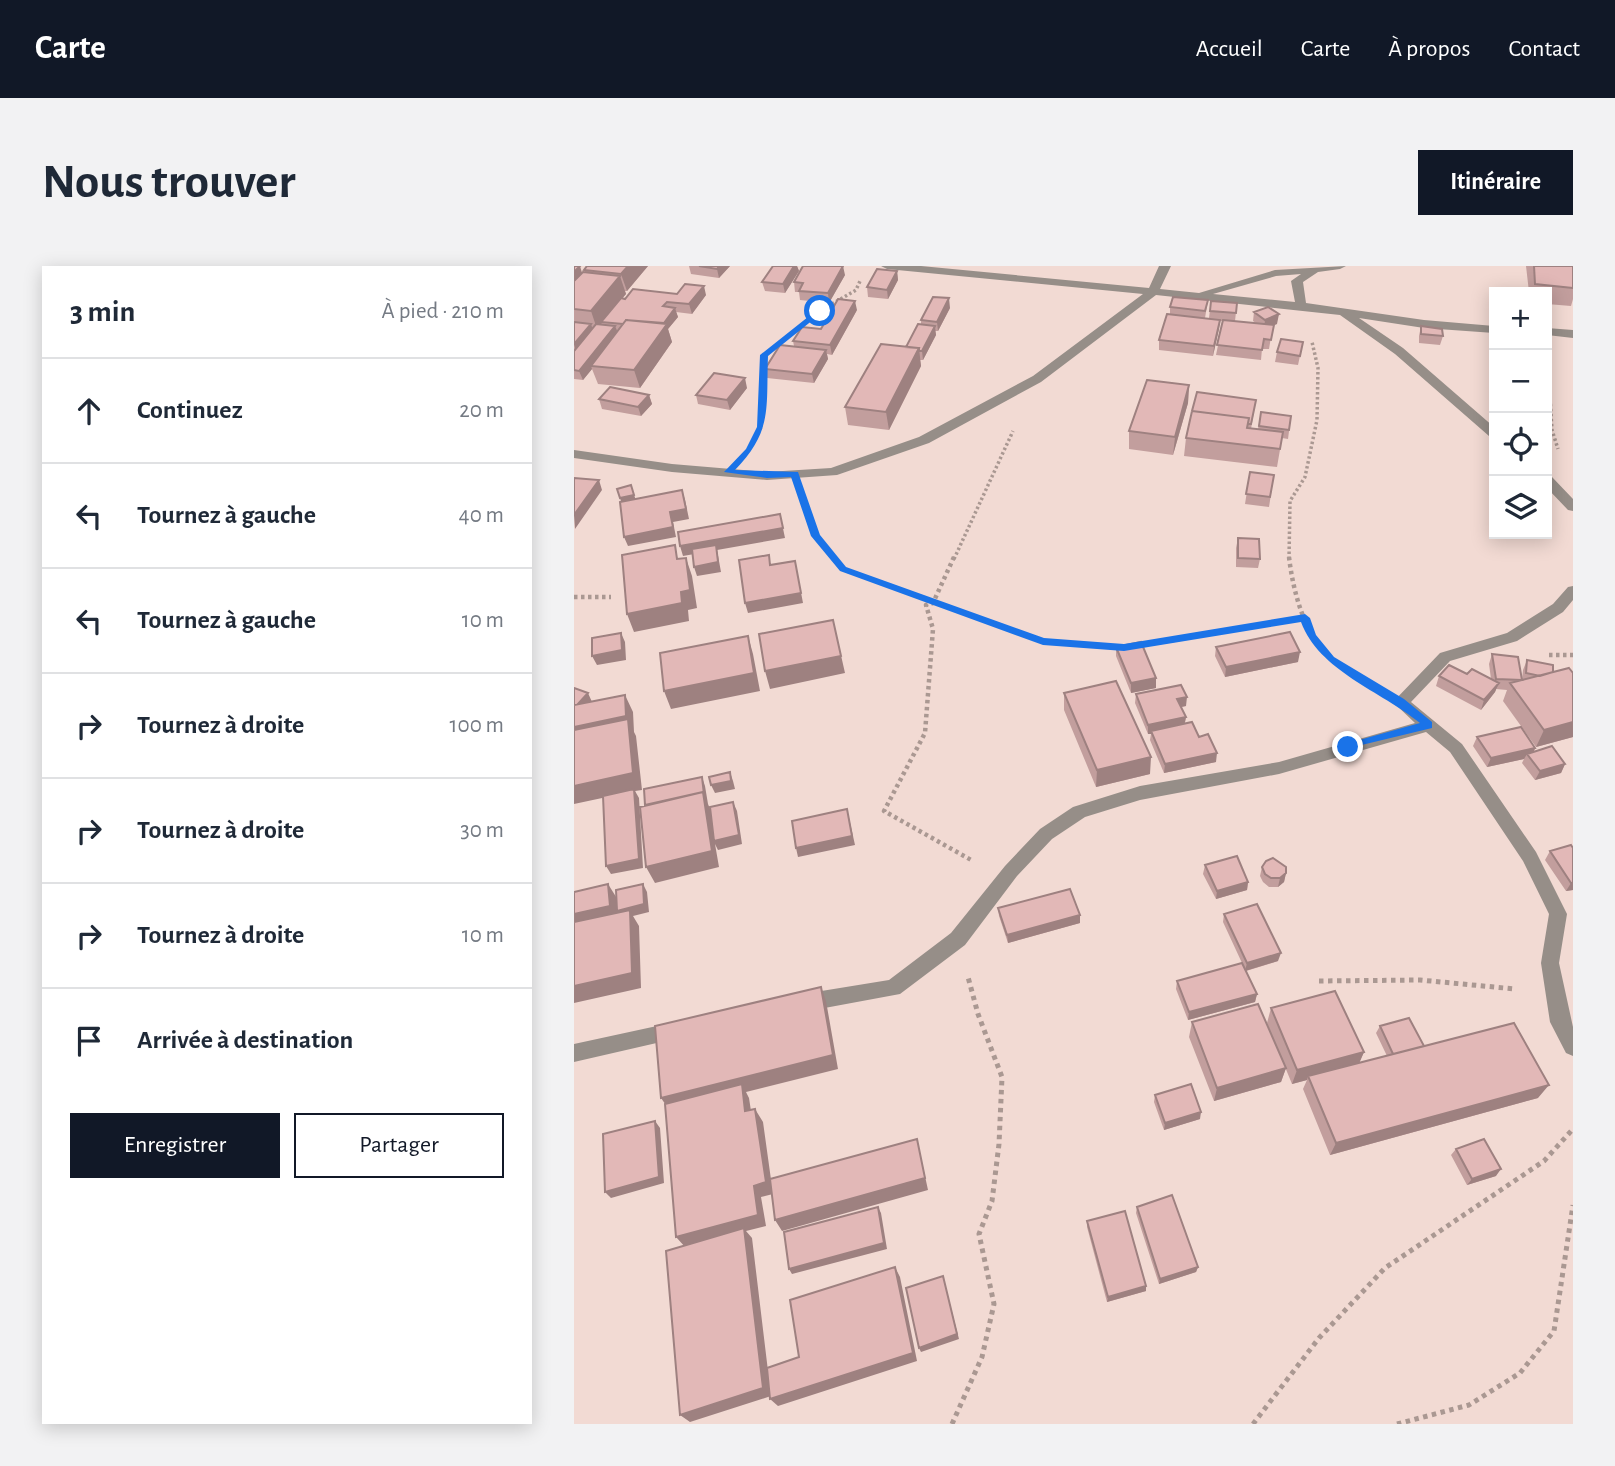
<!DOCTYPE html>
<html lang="fr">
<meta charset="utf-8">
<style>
:root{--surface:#fff;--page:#f2f2f3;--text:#1f2937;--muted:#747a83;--line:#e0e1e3;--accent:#111827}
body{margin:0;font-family:"Alegreya Sans",sans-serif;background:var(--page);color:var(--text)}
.controls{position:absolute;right:21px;top:21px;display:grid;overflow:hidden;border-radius:0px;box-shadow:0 4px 18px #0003}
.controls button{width:63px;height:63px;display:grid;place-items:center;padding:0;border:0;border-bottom:2px solid var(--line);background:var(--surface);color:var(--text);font:35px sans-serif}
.stop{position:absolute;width:21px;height:21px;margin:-16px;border:5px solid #1a73e8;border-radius:50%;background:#fff}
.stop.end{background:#1a73e8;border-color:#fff;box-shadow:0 2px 7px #0008}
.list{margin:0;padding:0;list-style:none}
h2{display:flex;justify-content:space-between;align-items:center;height:91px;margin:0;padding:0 28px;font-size:30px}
h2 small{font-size:23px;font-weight:400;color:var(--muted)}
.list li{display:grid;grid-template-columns:46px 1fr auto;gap:21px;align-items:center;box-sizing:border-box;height:105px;padding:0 28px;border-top:2px solid var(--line)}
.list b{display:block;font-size:26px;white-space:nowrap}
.list em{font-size:23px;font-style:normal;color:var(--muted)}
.actions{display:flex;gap:14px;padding:21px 28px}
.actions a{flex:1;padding:16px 0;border:2px solid var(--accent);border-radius:0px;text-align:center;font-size:24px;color:var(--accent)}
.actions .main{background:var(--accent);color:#fff}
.icon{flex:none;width:38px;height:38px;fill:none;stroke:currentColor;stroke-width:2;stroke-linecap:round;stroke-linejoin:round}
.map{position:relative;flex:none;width:999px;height:1158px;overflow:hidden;border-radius:0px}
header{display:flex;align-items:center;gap:42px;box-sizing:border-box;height:98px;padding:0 35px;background:var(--accent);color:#fff}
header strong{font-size:33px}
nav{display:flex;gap:38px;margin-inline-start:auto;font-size:24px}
.intro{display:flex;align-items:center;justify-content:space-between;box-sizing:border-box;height:168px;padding:0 42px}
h1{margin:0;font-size:49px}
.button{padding:18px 32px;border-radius:0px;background:var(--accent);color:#fff;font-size:24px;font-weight:700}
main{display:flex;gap:42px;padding:0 42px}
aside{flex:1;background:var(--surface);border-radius:0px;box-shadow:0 4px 18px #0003}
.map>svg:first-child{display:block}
</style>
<header>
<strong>Carte</strong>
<nav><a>Accueil</a><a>Carte</a><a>À propos</a><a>Contact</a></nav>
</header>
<div class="intro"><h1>Nous trouver</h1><a class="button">Itinéraire</a></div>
<main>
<aside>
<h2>3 min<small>À pied · 210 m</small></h2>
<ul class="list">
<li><svg class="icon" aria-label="ahead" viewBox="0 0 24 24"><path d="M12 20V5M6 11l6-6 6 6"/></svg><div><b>Continuez</b></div><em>20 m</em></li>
<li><svg class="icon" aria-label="left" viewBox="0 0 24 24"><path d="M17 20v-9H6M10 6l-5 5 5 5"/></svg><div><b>Tournez à gauche</b></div><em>40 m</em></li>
<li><svg class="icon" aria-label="left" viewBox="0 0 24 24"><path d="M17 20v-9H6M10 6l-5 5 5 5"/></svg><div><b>Tournez à gauche</b></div><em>10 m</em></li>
<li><svg class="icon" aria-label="right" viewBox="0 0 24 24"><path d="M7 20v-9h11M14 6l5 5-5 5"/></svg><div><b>Tournez à droite</b></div><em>100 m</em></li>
<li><svg class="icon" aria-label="right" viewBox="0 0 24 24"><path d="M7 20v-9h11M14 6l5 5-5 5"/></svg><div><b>Tournez à droite</b></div><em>30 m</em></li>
<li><svg class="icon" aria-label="right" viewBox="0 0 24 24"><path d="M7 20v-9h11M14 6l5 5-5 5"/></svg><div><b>Tournez à droite</b></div><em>10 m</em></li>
<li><svg class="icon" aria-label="arrive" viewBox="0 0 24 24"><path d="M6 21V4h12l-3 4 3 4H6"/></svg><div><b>Arrivée à destination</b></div></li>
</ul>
<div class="actions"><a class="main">Enregistrer</a><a>Partager</a></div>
</aside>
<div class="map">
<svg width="999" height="1158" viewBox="0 0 999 1158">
<rect width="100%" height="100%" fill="#f2dad3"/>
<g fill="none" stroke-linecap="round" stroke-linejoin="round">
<path stroke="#aa9892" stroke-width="3.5" stroke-dasharray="2.5 2.5" stroke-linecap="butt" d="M974 98 978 164 984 183
M179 177 187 161 190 89 246 45 282 24 286 15
M232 240 242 270 260 293
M380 293 439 165
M715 293 716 235 731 211 743 154 744 102 738 76"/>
<path stroke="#aa9892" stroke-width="4.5" stroke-dasharray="3.5 3.5" stroke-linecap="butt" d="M259 291 269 303 469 375 547 382
M380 291 359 337 352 339 359 363 351 467 310 545 399 595
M715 291C719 325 730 368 756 392 768 403 785 411 799 419
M0 331H37
M563 380 731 352
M975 389H999"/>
<path stroke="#aa9892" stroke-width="5" stroke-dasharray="4.5 4.5" stroke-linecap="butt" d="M745 715 846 714 941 723
M378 1158 408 1091 420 1038 405 968 418 935 425 878 428 811 404 748 394 711
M679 1158 745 1072 811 1002 970 895 999 863
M823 1158 895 1139 946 1107 980 1065 999 939"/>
<path fill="#968e88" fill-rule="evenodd" d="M307 0H347L575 22 585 0H597L586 23 625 27 701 4 772 0 766 3 744 6 729 16 732 37 850 54 920 60V67L850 62 785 52 829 82 920 161V171L915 170 821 88 766 49 582 29 467 116 355 177 263 209 193 214 98 206 0 192V184L98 198 193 206 257 202 345 171 459 110 569 28 313 3ZM727 8 717 15 721 36 639 28 702 10Z
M973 62 999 64V72L973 69Z
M973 210 978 211 999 233V245L994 244 973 222Z
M999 320V334L989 346 943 375 876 395 837 436 888 478 962 586 993 648 985 697 999 761V790L992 787 976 756 967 697 975 648 949 595 876 486 852 466 705 508 566 534 511 551 478 573 443 610 391 679 326 728 229 746 222 743 219 737 222 731 229 728 315 714 377 667 431 600 466 563 499 541 566 520 705 496 841 457 819 436 866 387 933 367 979 338 994 321Z
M106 755 113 758 116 764 113 770 0 796V778Z"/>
</g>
<path fill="#c29e9d" d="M0 0 8 7 11 6 10 4 12 0H74L53 25H51L52 28 48 32 103 28 132 29 118 48 102 46 104 51 94 63 98 76 66 122 24 118 18 103 9 114 0 113Z
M115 0H156L145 12 117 8Z
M199 0H223L225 5 211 27 191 25 188 16Z
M952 0H999V33L997 40 973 38V26H955Z
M323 5 324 14 314 33 294 31 293 21Z
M271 9 255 37 226 34 225 26H221L220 16Z
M634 34 631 52H635L637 35 663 37 661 55 682 57 679 55 680 46 703 58 699 59 695 83H688L687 94 642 89 649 55H646L639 90 585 84V74L596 49V41Z
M376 42 364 65H361L362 69 349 94H346L347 100 315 164 274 159 271 141 332 81 347 58V54Z
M283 44 258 89 253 88 254 93 240 117 193 112 191 103 220 80 219 75Z
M847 60 869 70 866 79 845 77V70Z
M729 76 724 99 701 96 703 86Z
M615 119 614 137 599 189 555 183V165Z
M173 122 156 144 124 138 122 129Z
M75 129 78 138 67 150 28 143 25 133Z
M682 134 677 163H684L687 146 717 150 714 173 708 172 703 201 610 190 612 172Z
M676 206 700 209 695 241 671 238Z
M664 272 686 293 684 302 662 301V282Z
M542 381 582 412V422L557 427 542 390Z
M642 381 724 396 651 411 641 390Z
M918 388 948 414 949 404 953 394 979 406 999 407V471L962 481 929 435 933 424 922 423 921 426 907 444 862 420 865 410 893 408 917 413 915 398Z
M490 427 576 508 522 521 490 444Z
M562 428 612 440 607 441 612 451 611 457 625 471 642 496 590 507 576 474 577 468H574L561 437Z
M903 471 961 482 960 486 991 498 987 507 961 514 948 497 950 493 913 501 899 480Z
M999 582V624L992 625 971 594 976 585Z
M631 599 674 616 673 624 642 633 629 608Z
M688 601 712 607 710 616 704 621H695L689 616 686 610Z
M424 642 506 649V657L434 677 425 650Z
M650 648 704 695 672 705 683 728 681 736 614 754 602 723 603 715 668 697 649 656Z
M697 742 790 786 785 797 813 790 802 767 806 760 964 832 756 889 729 823 733 814 718 818 693 757Z
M618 756 712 802 707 816 640 835 615 771Z
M581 829 626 853 590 864 580 836Z
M882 883 922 910 893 919 877 889Z
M563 941 624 1001 622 1006 585 1018 562 947Z
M513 955 572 1020V1025L533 1036 513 961Z"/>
<path fill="#9e8180" d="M6 0 9 10 1 18 0 14V6Z
M54 0H74L53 25 47 8Z
M145 0H156L145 12 143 3Z
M220 0H223L225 5 211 27 209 18Z
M269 0 271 9 255 37 254 27Z
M323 5 324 14 314 33 313 24Z
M46 10 52 28 23 63 17 45Z
M130 20 132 29 118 48 115 38Z
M375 32 376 42 364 65 363 56Z
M281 35 283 44 258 89 256 79Z
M101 42 104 51 94 63 98 76 66 122 60 104 90 57Z
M705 48 703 58 690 63 691 54Z
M646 54 645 63 639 90 640 80Z
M17 58 20 67 3 89 0 78Z
M41 60 45 69 17 100 18 103 9 114 5 105Z
M361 60 362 69 349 94 348 85Z
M345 82 347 100 315 164 312 146Z
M252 84 254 93 240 117 238 108Z
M171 112 173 122 156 144 153 134Z
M615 119 614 137 599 189 601 171Z
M75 129 78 138 67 150 64 141Z
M25 214 28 224 1 263 0 249Z
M57 219 63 238 49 242 46 232Z
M108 224 111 234 115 253 99 256 102 271 54 280 50 271 96 246Z
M206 248 211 272 143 284 147 306 123 310 120 301 143 284 109 290 106 280Z
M112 292 118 310 123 342 114 344 115 355 60 366 53 348 107 326Z
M221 295 229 337 174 347 171 337Z
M259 354 271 407 196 423 191 405Z
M47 367 51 376 52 394 23 399 18 390Z
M174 370 179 388 186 425 97 443 90 425Z
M726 386 724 396 651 411 652 401Z
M582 412V422L557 427V417Z
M925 417 921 426 907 444 910 434Z
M14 427 18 436 0 442Z
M51 429 59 446 60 466 62 470 68 524 61 525 65 532 69 602 37 608 32 600 61 525 0 538V461Z
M613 431 612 440 602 442 603 433Z
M612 451 610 460 577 465V468H574V459Z
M999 456V471L962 481 970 464Z
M961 482 957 492 953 488 950 493 913 501 917 492Z
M643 487 642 496 590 507 591 498Z
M577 491 576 508 522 521 523 504Z
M991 498 987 507 961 514 966 505Z
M156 506 159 515 161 523 141 527 137 519Z
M128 511 131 520 134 538 136 543 159 536 163 545 168 578 144 584 141 578 145 601 81 617 72 601Z
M273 543 281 579 224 591 222 582Z
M712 607 710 616 704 621 706 612Z
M674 616 673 624 642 633 643 625Z
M997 617H999V624L992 625Z
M34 618 44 634 69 618 73 626 75 646 59 650 65 660 67 722 0 737V648Z
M506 649V657L434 677 433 669Z
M707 687 704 695 671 705 673 697Z
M247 721 252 735 264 803 172 826 175 832 179 858 96 845 87 832Z
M683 728 681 736 614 754 615 746Z
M790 786 784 800 734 810 733 814 718 818 723 804Z
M712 802 707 816 640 835 643 822Z
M975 819 964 832 756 889 762 877Z
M181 843 189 856 199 928 187 931 192 960 172 965 178 972 197 1130 116 1156 106 1149 112 982 102 971 180 920Z
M627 846 626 853 590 864 591 857Z
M81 855 86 862 90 917 37 932 31 926Z
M343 873 354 924 208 965 201 954Z
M927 903 922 910 893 919 898 913Z
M304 941 307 947 313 983 218 1008 215 1003Z
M321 1001 326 1011 343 1095 204 1140 196 1133Z
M624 1001 622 1006 585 1018 586 1013Z
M370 1015 385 1073 347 1086 345 1082Z
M572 1020V1025L533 1036 534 1031Z"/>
<path fill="#e2b8b7" stroke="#9e8180" stroke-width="2" d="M0 0H6L0 6Z
M13 0H54L47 8 10 4Z
M125 0H145L143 3Z
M199 0H220L209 18 188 16Z
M229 0H269L254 27 225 25 229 17 220 16Z
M960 0H999V22L961 18Z
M303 3 323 5 313 24 293 21Z
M9 6 46 10 17 45 0 43V15Z
M111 18 130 20 115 38 93 36 89 40 101 42 90 57 52 54 49 58 27 56 47 32 51 33 59 23 103 28Z
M359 31 375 32 363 56 347 54Z
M599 31 634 34 631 45 596 41Z
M264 33 281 35 256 79 219 75 228 61 247 63Z
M637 35 663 37 662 47 636 45Z
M694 41 705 48 691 54 680 46Z
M593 48 646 54 640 80 585 74Z
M52 54 93 58 60 104 17 100Z
M649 54 700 59 697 74 690 73 688 84 643 79Z
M0 56 17 58 0 78Z
M22 58 41 60 5 105 0 104V85Z
M344 58 361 60 348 85H345V82L332 81Z
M847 60 868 63 869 70 847 68Z
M707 73 729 76 726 90 703 86Z
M307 78 345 82 312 146 271 141Z
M206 79 252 84 238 108 191 103Z
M140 107 171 112 153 134 122 129Z
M573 114 615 119 601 171 555 165Z
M36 121 75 129 64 141 25 133Z
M623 126 682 134 677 158H674L675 152 618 145Z
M618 145 675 152 673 162 709 166 706 183 612 172Z
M687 146 717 150 715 164 685 160Z
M676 206 700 209 696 231 672 228Z
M0 212 25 214 0 249Z
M57 219 60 229 46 232 43 223Z
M108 224 112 243 96 246 99 261 50 271 46 236Z
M206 248 209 262 106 280 104 266Z
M664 272 685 273 686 293 664 292Z
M101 279 103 293 112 292 116 324 107 326 108 337 53 348 48 289Z
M142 279 144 296 120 301 118 283Z
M195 289 196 299 221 295 227 327 171 337 165 294Z
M259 354 267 390 191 405 185 368Z
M716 366 726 386 652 401 642 381Z
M47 367 48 384 18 390V372Z
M174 370 180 407 90 425 86 387Z
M567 376 582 412 557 417 542 381Z
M918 388 944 391 948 414 922 413Z
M953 394 979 399V406L966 410 952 407Z
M875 399 893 408 898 403 925 417 910 434 865 410Z
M995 402 999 407V456L970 464 936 417Z
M542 415 577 491 523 504 490 427Z
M607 419 613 431 603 433 612 451 574 459 562 428Z
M0 422 14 427 3 439H0Z
M51 429 52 450 0 461V439Z
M54 453 59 507 0 520V464Z
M618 456 625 471 634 468 643 487 591 498 577 465Z
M947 461 961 482 917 492 903 471Z
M978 480 991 498 966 505 953 488Z
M156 506 157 515 137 519 135 511Z
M128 511 130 529 129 526 71 539 70 523Z
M60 523 65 593 32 600 29 530Z
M129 526 138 585 72 601 66 541Z
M159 536 165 569 140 575 136 541Z
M273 543 278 570 222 582 218 555Z
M997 579 999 582V617H997L976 585Z
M663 590 674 616 643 625 631 599Z
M699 592 712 601V607L706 612H697L691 608 688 601 692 595Z
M34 618 36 640 0 648V626Z
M69 618 70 638 43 645 42 624Z
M496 623 506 649 433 669 424 642Z
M683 638 707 687 673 697 650 648Z
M56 644 58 707 0 720V656Z
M668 697 683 728 615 746 603 715Z
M247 721 259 789 87 832 81 760Z
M761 725 790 786 723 804 697 742Z
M684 738 712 802 643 822 618 756Z
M835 752 850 780 819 788 806 760Z
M940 757 975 819 762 877 734 810Z
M168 818 171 845 181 843 192 916 180 920 184 949 102 971 91 838Z
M617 818 627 846 591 857 581 829Z
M81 855 85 911 31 926 29 868Z
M343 873 351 912 201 954 196 913Z
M910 873 927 903 898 913 882 883Z
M598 929 624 1001 586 1013 563 941Z
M304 941 310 977 215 1003 210 966Z
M551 945 572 1020 534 1031 513 955Z
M170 962 189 1122 106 1149 92 985Z
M321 1001 339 1087 196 1133 193 1102 225 1091 216 1034Z
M369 1010 383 1068 345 1082 332 1022Z"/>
<path fill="#1a73e8" d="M244 43 250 45 194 90C192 142 199 165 161 204L224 206 246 269 272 301 470 372 550 378 731 348 736 352 742 369 760 391 830 433 858 456V462L771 483V478L846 457C807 425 745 405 727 356L550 385 469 379 266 305 237 270 217 211 193 212 150 206 172 183 183 161 186 89Z"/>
</svg>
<div class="controls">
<button>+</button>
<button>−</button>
<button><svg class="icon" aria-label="locate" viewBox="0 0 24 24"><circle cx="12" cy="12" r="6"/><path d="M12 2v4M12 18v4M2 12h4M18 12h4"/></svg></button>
<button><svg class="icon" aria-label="layers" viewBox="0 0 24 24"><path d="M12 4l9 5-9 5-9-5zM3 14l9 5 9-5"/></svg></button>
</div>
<div class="stop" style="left:246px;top:45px"></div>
<div class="stop end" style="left:774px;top:481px"></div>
</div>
</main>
